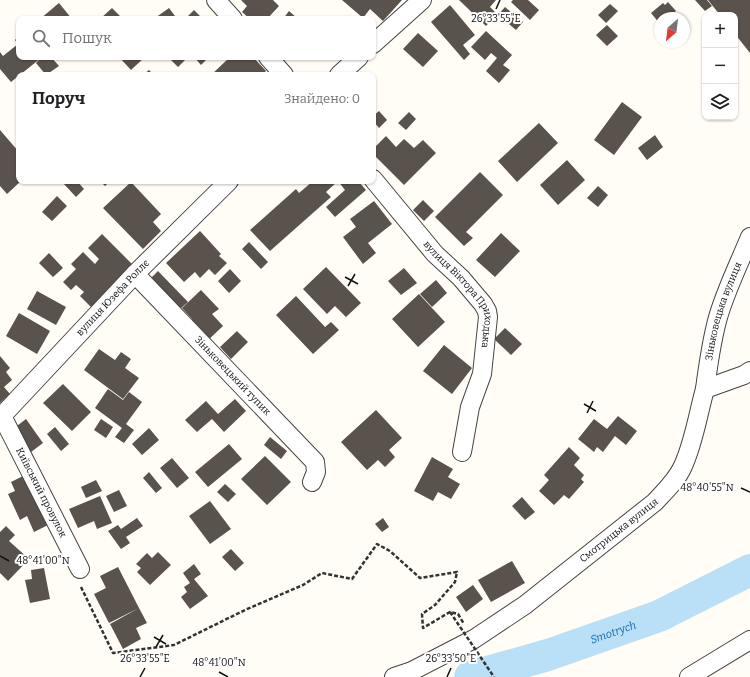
<!DOCTYPE html>
<html lang="uk">
<meta charset="utf-8">
<style>
:root{--surface:#fff;--page:#f6f6f6;--text:#202124;--muted:#757577;--line:#e0e0e0}
body{margin:0;font-family:Bitter,serif;background:var(--page);color:var(--text)}
.controls{position:absolute;right:12px;top:12px;display:grid;overflow:hidden;border-radius:8px;box-shadow:0 1px 3px #0004}
.controls button{width:36px;height:36px;display:grid;place-items:center;padding:0;border:0;border-bottom:1px solid var(--line);background:var(--surface);color:var(--text);font:20px sans-serif}
.compass{position:absolute;left:654px;top:12px;width:36px;height:36px;border-radius:50%;background:var(--surface);box-shadow:0 1px 3px #0004;rotate:208deg}
.list{margin:0;padding:0;list-style:none}
h2{display:flex;justify-content:space-between;align-items:center;height:52px;margin:0;padding:0 16px;font-size:17px}
h2 small{font-size:13px;font-weight:400;color:var(--muted)}
.icon{flex:none;width:22px;height:22px;fill:none;stroke:currentColor;stroke-width:2;stroke-linecap:round;stroke-linejoin:round}
.map{position:relative;flex:none;width:750px;height:677px;overflow:hidden}
.search{position:absolute;background:var(--surface);box-shadow:0 1px 3px #0004;left:16px;top:16px;width:360px;height:44px;display:flex;align-items:center;gap:10px;box-sizing:border-box;padding:0 14px;border-radius:8px;color:var(--muted);font-size:15px}
.panel{position:absolute;background:var(--surface);box-shadow:0 1px 3px #0004;left:16px;top:72px;width:360px;height:112px;border-radius:8px}
.map>svg:first-child{display:block}
</style>
<div class="map">
<svg width="750" height="677" viewBox="0 0 750 677">
<rect width="100%" height="100%" fill="#fffdf5"/>
<g fill="none" stroke-linecap="round" stroke-linejoin="round">
<path stroke="#b9e0f7" stroke-width="32" id="s1" d="M470 677 548 655 659 616 750 570"/>
</g>
<path fill="#5a524d" d="M241 0H273L279 6 267 19H250L242 12 247 6Z
M342 0H402L383 21 370 9 363 18Z
M459 0H496L490 7 497 14 486 26Z
M513 0H528L539 10 530 20 511 2Z
M695 0H707L712 6 705 11Z
M708 0H750V53L735 34V15H720Z
M668 2 676 11 668 18H660V24L651 13 663 3 665 5Z
M59 3 72 19H40Z
M610 4 618 11 606 23 598 15Z
M450 5 475 35 463 45 470 54 464 60 431 22Z
M505 7 523 22 516 30 498 15Z
M112 8 123 19H100Z
M169 8 175 16 172 19H156L155 18Z
M194 10 203 19H185Z
M289 11 298 19H283Z
M607 25 618 36 607 46 596 35Z
M486 31 512 55 503 65 510 70 499 83 486 71 497 58 491 53 485 60 471 47Z
M418 33 438 51 423 67 403 49Z
M19 36V57H51L59 66 46 75 36 63 41 58 11 82 0 69V52L3 56 18 44 15 40Z
M119 57H145L131 70Z
M168 57H188L178 67Z
M194 57H209L201 65Z
M230 57H253L266 71 262 75H211Z
M149 70 154 75H143Z
M622 102 642 117 614 155 594 140Z
M379 111 387 120 379 128 373 121V116Z
M409 112 416 119 406 130 398 123Z
M539 123 558 143 517 182 498 161Z
M0 130 19 152V181H21L7 194 0 186Z
M655 135 663 147 647 160 638 148Z
M386 136 396 147 404 139 414 148 423 140 436 153 404 185 373 154V149Z
M567 160 585 180 558 205 540 185Z
M480 172 503 195 466 232 473 238 464 246 435 217Z
M65 181H77L84 189 76 197 63 183Z
M100 181H110L105 186Z
M313 181H358L366 190 335 217 326 207 345 190 338 181 326 192 331 197 270 251 250 230 296 189 299 193Z
M131 182 161 214 153 222 161 231 143 249 103 208Z
M598 186 608 195 598 207 587 198Z
M57 196 67 206 52 221 42 212Z
M423 200 434 211 424 221 413 210Z
M374 201 392 224 368 243 376 253 363 264 343 237 356 227 350 219Z
M200 231 221 254 219 256 227 263 215 275 209 269 200 278 195 272 184 282 166 263Z
M501 233 520 251 495 277 476 260Z
M102 234 133 265 91 307 80 296 84 292 76 285 71 290 63 282 76 269 71 264 83 252 95 264 99 259 88 248Z
M249 242 268 262 261 269 242 249Z
M49 253 63 268 53 277 39 263Z
M326 267 361 303 346 317 335 306 327 314 303 289Z
M404 268 417 283 401 295 388 281Z
M230 269 241 281 229 293 218 281Z
M158 271 188 302 180 309 151 278Z
M436 280 447 293 432 307 420 294Z
M201 290 219 309 212 314 223 326 205 343 187 324 192 319 182 308Z
M37 291 66 307 56 325 27 309Z
M419 294 445 322 418 347 392 319Z
M296 296 325 327 331 322 339 330 313 354 276 315Z
M19 313 50 331 37 354 6 336Z
M505 328 522 344 511 355 494 339Z
M237 331 248 342 231 359 220 347Z
M444 345 472 368 452 394 423 371Z
M99 349 115 360 121 352 131 359 125 368 139 378 123 399 84 370Z
M0 356 10 368 6 372 12 380 4 387 10 394 0 403Z
M63 384 91 412 72 431 43 403Z
M108 389 123 400 129 392 142 402 126 424 134 430 124 443 115 437 122 428 95 408Z
M235 399 246 411 224 432 212 419 197 432 185 420 206 401 218 414Z
M376 410 402 438 389 450 395 457 385 467 378 460 367 470 341 442Z
M618 416 637 431 626 445 615 436 603 452 597 447 594 452 578 439 594 419 607 429Z
M26 419 43 443 31 452 13 429Z
M101 419 113 427 106 438 94 430Z
M55 427 69 444 61 451 47 434Z
M149 428 159 440 142 455 132 444Z
M270 437 287 451 281 459 264 445Z
M229 444 242 459 208 487 195 472Z
M569 447 580 458 574 465 584 475 581 479 584 482 569 499 564 495 554 505 539 491 549 480 544 475Z
M265 456 291 482 267 505 241 479Z
M432 457 453 469 448 477 460 484 451 499 438 492 433 501 414 491Z
M172 458 189 478 177 488 160 468Z
M149 472 162 488 156 493 143 478Z
M25 475 48 525 34 532 27 516 20 520 8 494 15 491 11 482Z
M96 480 102 491 86 498 81 487Z
M225 484 236 494 228 502 217 492Z
M119 490 127 506 114 512 106 496Z
M100 496 112 523 97 529 94 521 78 528 69 509Z
M522 497 535 512 525 520 512 506Z
M210 501 231 529 210 544 189 516Z
M137 518 143 526 126 537 130 543 121 549 108 531 118 525 121 529Z
M383 518 389 527 382 532 375 524Z
M6 526 15 535 9 541 29 559 8 581 0 573V532Z
M231 549 244 563 235 571 222 557Z
M158 552 171 565 150 585 137 572 141 568 136 564 147 553 152 558Z
M512 561 525 583 491 602 478 580Z
M194 564 201 574 194 579 208 596 190 609 181 597 187 592 184 587 190 583 183 573Z
M118 567 139 608 109 623 94 594 106 588 100 576Z
M44 568 50 599 30 603 25 580 32 579 31 570Z
M473 585 483 599 466 612 456 597Z
M139 608 147 623 136 628 141 639 123 649 110 624Z"/>
<g fill="none" stroke-linecap="round" stroke-linejoin="round">
<g stroke="#444" stroke-width="20">
<g id="minor">
<path d="M216 0 233 19"/>
<path d="M373 44 422 0"/>
<path d="M268 57 284 75"/>
<path d="M339 75 359 57"/>
<path id="s2" d="M373 179 435 254 461 278 483 304 487 311 488 317 482 374 470 407 462 452"/>
<path id="s3" d="M135 274 315 462 316 472 312 482"/>
<path id="s4" d="M705 389C708 366 711 344 717 321 724 294 739 264 750 237"/>
<path id="s5" d="M2 416 80 569"/>
<path id="s6" d="M0 418 135 274 229 181"/>
<path id="s7" d="M394 677 412 671 474 639 525 605 655 502C665 491 677 480 683 466 694 442 698 414 705 389L744 375 750 371"/>
<path d="M689 677 750 640"/>
</g>
</g>
<path stroke="#333" stroke-width="2.5" stroke-dasharray="4 2" stroke-linecap="butt" d="M81 587 113 653 174 645 245 610 303 585 322 573 352 579 377 544 390 551 420 578 457 572 455 582 435 605 422 614 423 628 450 612 458 614 464 624"/>
<use href="#minor" stroke="#fff" stroke-width="18"/>
<path stroke="#333" stroke-width="2.5" stroke-dasharray="4 2" stroke-linecap="butt" d="M450 612 494 677"/>
</g>
<path fill="none" stroke="#111" stroke-width="1.5" d="M496 9 500 0M345 277 358 284M348 286 355 274M584 404 596 411M587 413 593 401M741 488 750 492M0 556 9 561M154 637 166 644M156 647 163 635M219 672 228 677M140 677 145 668M447 677 451 668"/>
<g text-anchor="middle" dominant-baseline="central" stroke-width="4" stroke-linejoin="round" paint-order="stroke">
<g font-size="10" fill="#111" stroke="#fff">
<text stroke="none"><textPath href="#s2" startOffset="147">вулиця Віктора Приходька</textPath></text>
<text stroke="none"><textPath href="#s6" startOffset="165">вулиця Юзефа Роллє</textPath></text>
<text stroke="none"><textPath href="#s4" startOffset="80">Зіньковецька вулиця</textPath></text>
<text stroke="none"><textPath href="#s3" startOffset="141">Зіньковецький тупик</textPath></text>
<text stroke="none"><textPath href="#s5" startOffset="86">Київський провулок</textPath></text>
<text stroke="none"><textPath href="#s7" startOffset="270">Смотрицька вулиця</textPath></text>
</g>
<g font-size="11" font-style="italic" fill="#1768a6" stroke="#fff">
<text stroke="none"><textPath href="#s1" startOffset="150">Smotrych</textPath></text>
</g>
</g>
<g font-size="10" text-anchor="middle" fill="#111" stroke="#fff" stroke-width="4" stroke-linejoin="round" paint-order="stroke">
<text x="496" y="22">26°33'55"E</text>
<text x="707" y="491">48°40'55"N</text>
<text x="43" y="564">48°41'00"N</text>
<text x="145" y="662">26°33'55"E</text>
<text x="451" y="662">26°33'50"E</text>
<text x="219" y="666">48°41'00"N</text>
</g>
</svg>
<div class="controls">
<button>+</button>
<button>−</button>
<button><svg class="icon" aria-label="layers" viewBox="0 0 24 24"><path d="M12 4l9 5-9 5-9-5zM3 14l9 5 9-5"/></svg></button>
</div>
<svg class="compass" viewBox="-18 -18 36 36"><path d="M0-13l5 13h-10z" fill="#e53935"/><path d="M0 13l5-13h-10z" fill="#757577"/></svg>
<div class="search"><svg class="icon" aria-label="search" viewBox="0 0 24 24"><circle cx="10" cy="10" r="6"/><path d="M15 15l6 6"/></svg>Пошук</div>
<section class="panel">
<h2>Поруч<small>Знайдено: 0</small></h2>
<ul class="list">
</ul>
</section>
</div>
